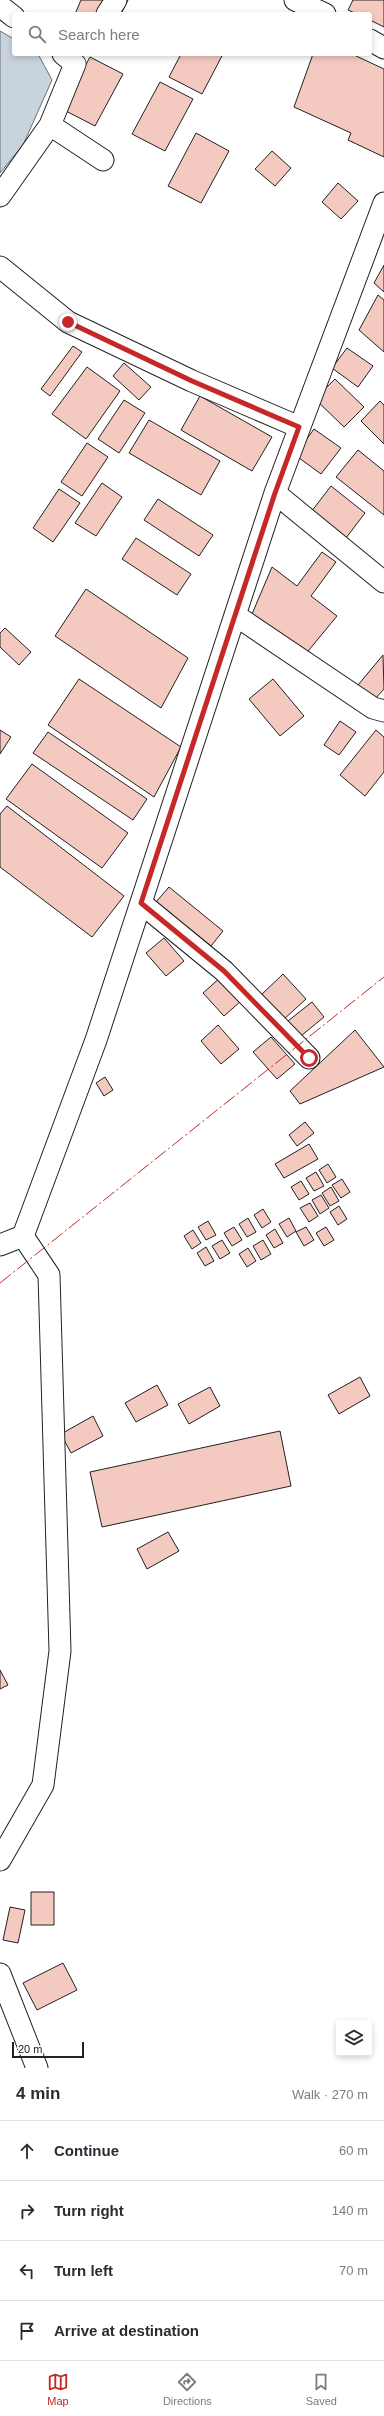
<!DOCTYPE html>
<meta charset="utf-8">
<style>
:root{--surface:#fff;--page:#f7f7f7;--text:#2b2b33;--muted:#7c7c81;--line:#e1e1e2;--accent:#c62828}
body{margin:0;font-family:Arial,sans-serif;background:var(--page);color:var(--text)}
.controls{position:absolute;right:12px;bottom:12px;display:grid;overflow:hidden;border-radius:4px;box-shadow:0 2px 6px #0003}
.controls button{width:36px;height:36px;display:grid;place-items:center;padding:0;border:0;border-bottom:1px solid var(--line);background:var(--surface);color:var(--text);font:20px sans-serif}
.scale{position:absolute;left:12px;bottom:10px;width:72px;box-sizing:border-box;padding-left:4px;border:2px solid #222;border-top:0;font-size:11px;line-height:14px;white-space:nowrap;color:#222;-webkit-text-stroke:3px #fff;paint-order:stroke}
.stop{position:absolute;width:12px;height:12px;margin:-9px;border:3px solid #c62828;border-radius:50%;background:#fff}
.stop.end{background:#c62828;border-color:#fff;box-shadow:0 1px 4px #0008}
.list{margin:0;padding:0;list-style:none}
h2{display:flex;justify-content:space-between;align-items:center;height:52px;margin:0;padding:0 16px;font-size:17px}
h2 small{font-size:13px;font-weight:400;color:var(--muted)}
.list li{display:grid;grid-template-columns:26px 1fr auto;gap:12px;align-items:center;box-sizing:border-box;height:60px;padding:0 16px;border-top:1px solid var(--line)}
.list b{display:block;font-size:15px;white-space:nowrap}
.list em{font-size:13px;font-style:normal;color:var(--muted)}
.icon{flex:none;width:22px;height:22px;fill:none;stroke:currentColor;stroke-width:2;stroke-linecap:round;stroke-linejoin:round}
.map{position:relative;flex:none;width:384px;height:2068px;overflow:hidden}
.search{position:absolute;background:var(--surface);box-shadow:0 2px 6px #0003;left:12px;right:12px;top:12px;height:44px;display:flex;align-items:center;gap:10px;box-sizing:border-box;padding:0 14px;border-radius:4px;color:var(--muted);font-size:15px}
.sheet{height:292px;background:var(--surface)}
nav{display:flex;justify-content:space-around;align-items:center;box-sizing:border-box;height:56px;border-top:1px solid var(--line);background:var(--surface);font-size:11px;color:var(--muted)}
nav a{display:grid;justify-items:center;gap:2px}
nav .on{color:var(--accent)}
.map>svg:first-child{display:block}
</style>
<div class="map">
<svg width="384" height="2068" viewBox="0 0 384 2068">
<rect width="100%" height="100%" fill="#fff"/>
<path fill="#c7d3dd" stroke="#6f6f6f" d="M0 31 14 39V54H38L52 80 23 145 0 173Z"/>
<path fill="#f3c9c0" stroke="#222" d="M81 0H128L121 14H75Z
M353 0H384V27L370 20V14H357L348 10Z
M181 54H223L202 94 169 77Z
M313 54H352L384 69V157L348 140 351 133 294 107Z
M90 57 123 74 95 126 62 109Z
M160 82 193 99 165 151 132 134Z
M196 133 229 151 201 203 168 186Z
M272 151 291 168 275 186 255 169Z
M338 183 358 201 341 219 322 202Z
M384 265V292L374 283Z
M378 295 384 300V352L359 330Z
M73 346 82 352 50 396 41 389Z
M347 348 373 366 358 387 332 368Z
M124 363 151 387 139 400 113 376Z
M87 367 120 391 86 439 52 414Z
M335 379 364 407 344 427 315 399Z
M200 396 272 437 252 471 181 430Z
M124 400 145 413 119 453 98 439Z
M380 401 384 405V444L361 421Z
M149 420 220 461 201 495 129 453Z
M314 429 341 448 321 474 295 455Z
M87 443 108 457 82 496 61 482Z
M358 450 384 471V515L336 477Z
M102 483 122 497 96 536 75 523Z
M331 486 365 513 346 538 311 512Z
M59 489 80 503 53 542 33 528Z
M158 499 213 535 199 556 144 520Z
M136 538 191 574 177 595 122 559Z
M322 552 336 562 311 596 337 616 304 656 252 614 272 567 297 586Z
M86 589 188 658 161 708 55 636Z
M5 628 31 652 19 665 0 647V633Z
M383 655 384 689 375 699 358 685Z
M79 679 181 747 154 797 48 725Z
M273 679 304 716 280 736 249 699Z
M340 721 356 732 339 755 324 745Z
M0 730 11 737 0 754Z
M376 730 384 737V772L365 796 340 775Z
M48 732 147 799 133 820 33 753Z
M32 764 128 833 102 868 6 799Z
M7 806 124 896 92 937 0 867V814Z
M169 887 223 931 211 946 156 902Z
M164 938 184 961 166 976 146 953Z
M283 974 306 999 282 1021 259 997Z
M221 977 241 1001 224 1016 203 993Z
M312 1002 324 1017 301 1036 288 1021Z
M218 1025 239 1049 221 1064 201 1041Z
M355 1030 384 1067 300 1104 290 1091Z
M271 1037 295 1064 277 1079 253 1052Z
M105 1077 113 1090 104 1096 96 1083Z
M305 1122 314 1133 297 1146 289 1135Z
M309 1144 318 1159 284 1178 275 1164Z
M328 1164 336 1177 327 1183 319 1170Z
M316 1172 324 1186 314 1191 306 1178Z
M342 1179 350 1192 341 1198 332 1185Z
M301 1181 309 1194 299 1200 291 1187Z
M331 1187 339 1201 330 1206 322 1193Z
M321 1195 329 1208 320 1214 312 1200Z
M310 1203 318 1216 309 1222 300 1208Z
M339 1206 347 1219 338 1225 330 1212Z
M263 1209 271 1222 262 1228 254 1215Z
M248 1218 256 1232 247 1237 239 1224Z
M289 1218 296 1231 287 1237 279 1224Z
M208 1221 216 1235 206 1240 198 1227Z
M234 1227 242 1240 232 1246 224 1233Z
M306 1227 314 1240 304 1246 296 1232Z
M326 1227 334 1240 324 1246 316 1233Z
M275 1229 283 1243 274 1248 266 1235Z
M193 1230 201 1243 192 1249 184 1236Z
M222 1240 230 1253 220 1259 212 1246Z
M263 1240 271 1254 261 1260 253 1246Z
M206 1247 214 1261 205 1266 197 1253Z
M248 1248 256 1261 247 1267 239 1254Z
M360 1377 370 1396 339 1414 328 1395Z
M157 1385 168 1405 136 1422 125 1403Z
M210 1387 220 1406 189 1424 178 1404Z
M93 1416 103 1436 71 1453 61 1434Z
M280 1431 291 1486 102 1527 90 1472Z
M168 1532 179 1551 147 1569 137 1549Z
M0 1670 8 1685 0 1689Z
M31 1892H54V1925H31Z
M10 1907 25 1910 18 1943 3 1940Z
M63 1963 77 1990 37 2010 23 1983Z"/>
<g fill="none" stroke-linecap="round" stroke-linejoin="round">
<g stroke="#222" stroke-width="23">
<path id="minor" d="M295 0 325 14
M0 6 14 17
M107 14 116 0
M370 40 384 48
M50 125 103 160
M0 196 50 125 75 64 63 54
M0 267 68 322 192 381 299 427
M275 493 384 582
M235 615 373 708 384 711
M141 903 224 971 309 1058
M0 1245 23 1236
M0 1860 43 1785 60 1651 49 1275 23 1236 96 1040 275 493 384 203
M0 1974 37 2068"/>
</g>
<use href="#minor" stroke="#fff" stroke-width="21"/>
<path stroke="#c62828" stroke-width="1" stroke-dasharray="14 3 2 3" stroke-linecap="butt" d="M0 1283 384 977"/>
</g>
<g fill="none" stroke-linecap="round" stroke-linejoin="round">
<path stroke="#c62828" stroke-width="5" d="M68 322 192 381 299 427 275 493 141 903 224 971 309 1058"/>
</g>
</svg>
<div class="controls">
<button><svg class="icon" aria-label="layers" viewBox="0 0 24 24"><path d="M12 4l9 5-9 5-9-5zM3 14l9 5 9-5"/></svg></button>
</div>
<div class="scale">20 m</div>
<div class="stop" style="left:309px;top:1058px"></div>
<div class="stop end" style="left:68px;top:322px"></div>
<div class="search"><svg class="icon" aria-label="search" viewBox="0 0 24 24"><circle cx="10" cy="10" r="6"/><path d="M15 15l6 6"/></svg>Search here</div>
</div>
<section class="sheet">
<h2>4 min<small>Walk · 270 m</small></h2>
<ul class="list">
<li><svg class="icon" aria-label="ahead" viewBox="0 0 24 24"><path d="M12 20V5M6 11l6-6 6 6"/></svg><div><b>Continue</b></div><em>60 m</em></li>
<li><svg class="icon" aria-label="right" viewBox="0 0 24 24"><path d="M7 20v-9h11M14 6l5 5-5 5"/></svg><div><b>Turn right</b></div><em>140 m</em></li>
<li><svg class="icon" aria-label="left" viewBox="0 0 24 24"><path d="M17 20v-9H6M10 6l-5 5 5 5"/></svg><div><b>Turn left</b></div><em>70 m</em></li>
<li><svg class="icon" aria-label="arrive" viewBox="0 0 24 24"><path d="M6 21V4h12l-3 4 3 4H6"/></svg><div><b>Arrive at destination</b></div></li>
</ul>
</section>
<nav>
<a class="on"><svg class="icon" aria-label="map" viewBox="0 0 24 24"><path d="M3 6l6-2 6 2 6-2v14l-6 2-6-2-6 2zM9 4v14M15 6v14"/></svg>Map</a>
<a><svg class="icon" aria-label="directions" viewBox="0 0 24 24"><path d="M12 3l9 9-9 9-9-9zM9 14v-3h6M13 9l2 2-2 2"/></svg>Directions</a>
<a><svg class="icon" aria-label="saved" viewBox="0 0 24 24"><path d="M7 4h10v16l-5-4-5 4z"/></svg>Saved</a>
</nav>
